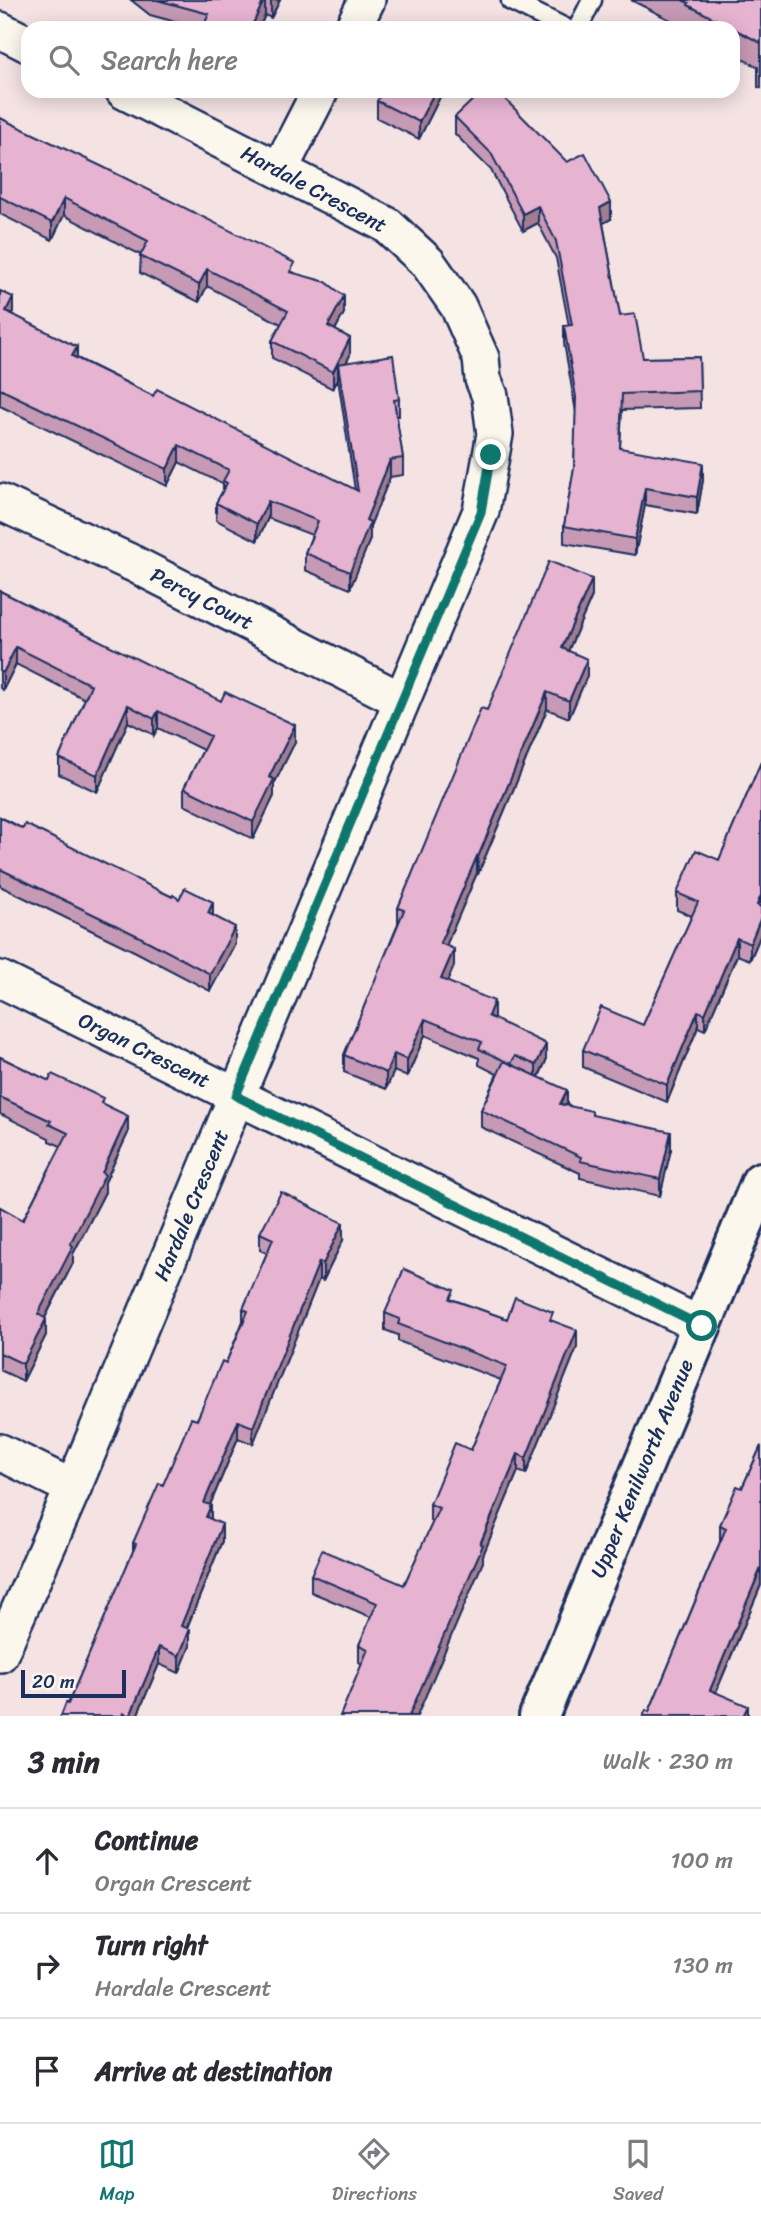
<!DOCTYPE html>
<meta charset="utf-8">
<style>
:root{--surface:#fff;--page:#f7f7f7;--text:#2b2b33;--muted:#7c7c81;--line:#e1e1e2;--accent:#0f766e}
body{margin:0;font-family:Sriracha,sans-serif;background:var(--page);color:var(--text)}
.scale{position:absolute;left:21px;bottom:18px;width:105px;box-sizing:border-box;padding-left:7px;border:4px solid #1b2f5e;border-top:0;font-size:19px;line-height:24px;white-space:nowrap;color:#1b2f5e;-webkit-text-stroke:5px #fbf7ec;paint-order:stroke}
.stop{position:absolute;width:21px;height:21px;margin:-16px;border:5px solid #0f766e;border-radius:50%;background:#fff}
.stop.end{background:#0f766e;border-color:#fff;box-shadow:0 2px 7px #0008}
.list{margin:0;padding:0;list-style:none}
h2{display:flex;justify-content:space-between;align-items:center;height:91px;margin:0;padding:0 28px;font-size:30px}
h2 small{font-size:23px;font-weight:400;color:var(--muted)}
.list li{display:grid;grid-template-columns:46px 1fr auto;gap:21px;align-items:center;box-sizing:border-box;height:105px;padding:0 28px;border-top:2px solid var(--line)}
.list b{display:block;font-size:26px;white-space:nowrap}
.list p{margin:0;font-size:23px;white-space:nowrap;color:var(--muted)}
.list em{font-size:23px;font-style:normal;color:var(--muted)}
.icon{flex:none;width:38px;height:38px;fill:none;stroke:currentColor;stroke-width:2;stroke-linecap:round;stroke-linejoin:round}
.map{position:relative;flex:none;width:761px;height:1716px;overflow:hidden}
.search{position:absolute;background:var(--surface);box-shadow:0 4px 18px #0003;left:21px;right:21px;top:21px;height:77px;display:flex;align-items:center;gap:18px;box-sizing:border-box;padding:0 24px;border-radius:21px;color:var(--muted);font-size:26px}
.sheet{height:406px;background:var(--surface)}
nav{display:flex;justify-content:space-around;align-items:center;box-sizing:border-box;height:98px;border-top:2px solid var(--line);background:var(--surface);font-size:19px;color:var(--muted)}
nav a{display:grid;justify-items:center;gap:4px}
nav .on{color:var(--accent)}
.map>svg:first-child{display:block}
</style>
<div class="map">
<svg width="761" height="1716" viewBox="0 0 761 1716">
<rect width="100%" height="100%" fill="#f5e3e4"/>
<filter id="ink" filterUnits="userSpaceOnUse"><feTurbulence type="fractalNoise" baseFrequency=".0143" numOctaves="2"/><feDisplacementMap in="SourceGraphic" scale="14" xChannelSelector="R" yChannelSelector="G"/><feConvolveMatrix kernelMatrix="1 2 1 2 8 2 1 2 1" color-interpolation-filters="sRGB"/></filter>
<g filter="url(#ink)">
<g fill="none" stroke-linecap="round" stroke-linejoin="round">
<g stroke="#1b2f5e" stroke-width="23">
<path id="service" d="M511 1 565 28
M578 28 592 0"/>
</g>
<g stroke="#1b2f5e" stroke-width="40">
<g id="minor">
<path d="M353 28 367 0"/>
<path d="M0 30 28 44"/>
<path d="M280 169 320 91"/>
<path id="s1" d="M0 502 132 563 401 700"/>
<path id="s2" d="M0 979 702 1326"/>
<path d="M0 1452 73 1488"/>
<path id="s3" d="M0 1654 73 1488 481 511 495 434 490 396 483 379 481 358 458 306 428 263 387 225 124 91"/>
</g>
</g>
<g stroke="#1b2f5e" stroke-width="44">
<g id="tertiary">
<path id="s4" d="M539 1716 761 1182"/>
</g>
</g>
<use href="#service" stroke="#fbf7ec" stroke-width="18"/>
<use href="#minor" stroke="#fbf7ec" stroke-width="35"/>
<use href="#tertiary" stroke="#fbf7ec" stroke-width="38"/>
</g>
<path fill="#c69ab4" stroke="#1b2f5e" stroke-width="2" d="M131 0H280L271 18 265 15 259 28H198L150 15Z
M631 0H761V88L758 87V67L733 54V28H686Z
M443 91 419 139 377 118V101Z
M455 117 611 219 603 223 620 316 643 358 699 357 700 408 622 410 620 448 703 480 697 514 645 505 635 555 564 543V526L574 468 576 412 564 343V326H569L556 258 538 223 523 231 491 170 455 134Z
M0 118 295 273 344 313 335 330 350 355 346 363 399 399V416H396L403 458V475L390 477 370 526V539L350 589 305 570V553L312 535 268 518 257 541 216 520V503L223 491V484L179 462 167 486 0 406V291L13 315 77 358 153 396 355 490 338 379 333 389 272 358V341L281 324 207 286 199 302 140 273 141 255 64 215 52 240 0 214Z
M0 591 295 742 274 784V796L253 839 184 805V788L203 750 158 728 154 735 128 722 97 792 59 774V758L85 699 16 664 3 690 0 688Z
M592 596 568 651 587 676 569 718 547 709 478 874 477 873 446 945 454 966 447 982 546 1061 539 1077 567 1105 592 1115 671 1149 660 1196 580 1178V1173L481 1127V1110L497 1074 479 1065V1058L425 1035 407 1077 394 1071 386 1089 344 1072V1055L398 925V908L487 710Z
M761 762V934L750 960 737 955 705 1030 698 1027 667 1102 583 1067V1050L643 1025 692 916 677 910V893L719 860Z
M0 817 23 829 213 915 235 944 210 991 136 952 0 886Z
M0 1057 49 1081 103 1104 128 1133 105 1182V1192L73 1254V1263L45 1318 46 1335 23 1381 0 1370V1207L23 1220 61 1146 49 1141V1138L0 1114Z
M260 1233 343 1240 323 1281 319 1279 253 1444 238 1438 210 1505 211 1519 222 1541 187 1628 190 1646 179 1673 159 1664 137 1716H61L68 1704 133 1552V1543L226 1363 243 1321V1309L267 1253 260 1250Z
M454 1300 507 1319 553 1321 577 1347 526 1474 518 1471 483 1555V1562L362 1664 359 1662V1645L371 1617 311 1592V1575L404 1585 433 1522 430 1520V1504L471 1450 501 1380 398 1341V1335L385 1330V1313Z
M761 1446V1585L716 1692 748 1716 649 1712 720 1542V1525L742 1488Z"/>
<path fill="#a17d92" stroke="#1b2f5e" stroke-width="2" d="M264 0H265V15L259 28H251Z
M272 0H280L271 18V1Z
M435 91H443L419 139V122Z
M64 198V215L52 240V223Z
M611 202V219L600 225V208Z
M538 206V223L523 231V214Z
M207 269V286L199 302V285Z
M344 296V313L328 343V326Z
M13 297V314L6 311Z
M350 338V355L340 375 338 364V379L333 389V372Z
M77 347V364L72 356Z
M179 445V462L167 486V469Z
M390 460V477L370 526V539L350 589V572L366 520Z
M703 463V480L697 514V497Z
M645 488V505L635 555V539Z
M268 501V518L257 541V524Z
M592 579V596L562 665V648Z
M16 647V664L3 690V673Z
M587 659V676L569 718V701Z
M547 692V709L478 874V857Z
M128 705V722L97 792V775Z
M158 711V728L154 735V719Z
M295 725V742L274 784V796L253 839V822L269 777Z
M477 856V873L440 960V943Z
M761 895V912L757 905Z
M213 902V919L208 913Z
M761 917V934L750 960V944Z
M235 927V944L210 991V974Z
M737 938V955L705 1030V1014Z
M454 949V966L441 996V979Z
M494 1001V1018L488 1033V1016Z
M698 1011V1027L667 1102V1085Z
M425 1019V1035L407 1077V1060Z
M546 1044V1061L536 1082V1065Z
M394 1054V1071L386 1089V1073Z
M567 1090V1107L560 1104Z
M128 1116V1133L105 1182V1192L73 1254V1263L38 1331V1314Z
M671 1132V1149L660 1196V1179Z
M343 1223V1240L323 1281V1264Z
M319 1262V1279L253 1444V1427Z
M46 1319V1335L23 1381V1364Z
M577 1330V1347L526 1474V1458Z
M238 1421V1438L204 1519V1503Z
M518 1454V1471L483 1555V1562L417 1716H409Z
M211 1505V1522L206 1517Z
M222 1524V1541L181 1642V1626Z
M761 1568V1585L710 1706V1690Z
M190 1629V1646L179 1673V1656Z
M159 1647V1664L137 1716H130Z
M748 1706V1716H743Z"/>
<path fill="#e6b3d1" stroke="#1b2f5e" stroke-width="2" d="M157 0H264L251 28H210L204 25 209 14Z
M682 0H761V43L688 5 689 3Z
M383 91H435L419 122 377 101Z
M482 91H497L567 162 585 153 611 202 600 208 620 316 635 314 643 358 699 357 700 391 622 394 620 448 703 463 697 497 645 488 635 539 564 526 574 468 576 397 564 326 572 325 556 241 538 206 523 214 491 153 455 117Z
M0 118 103 167 295 263 290 272 326 282 344 296 328 326 350 338 333 372 272 341 288 311 207 269 199 285 140 256 148 241 64 198 52 223 0 197Z
M0 291 13 297 6 311 77 347 72 356 153 396 157 389 358 491 338 364 393 355 399 399 394 400 403 458 390 460 366 520 370 522 350 572 305 553 318 521 268 501 257 524 216 503 227 483 223 481 229 470 179 445 167 469 0 389Z
M549 561 592 579 562 648 587 659 569 701 547 692 478 857 477 856 440 943 454 949 441 979 494 1001 488 1016 546 1044 536 1065 515 1056 511 1064 479 1049 482 1042 425 1019 407 1060 394 1054 386 1073 344 1055 404 910 398 908 481 708 487 710Z
M0 591 221 701 225 692 295 725 269 777 274 779 253 822 184 788 210 736 158 711 154 719 128 705 97 775 59 758 91 685 16 647 3 673 0 671Z
M761 762V895L757 905 761 907V917L750 944 737 938 705 1014 698 1011 667 1085 583 1050 601 1007 643 1025 698 902 677 893 696 850 719 860Z
M0 817 23 829 25 824 172 897 173 895 179 899 185 888 213 902 208 913 235 927 210 974 136 935 0 869Z
M0 1057 49 1081 52 1074 103 1098 101 1103 128 1116 102 1173 105 1175 70 1244 73 1246 38 1314 46 1319 23 1364 0 1353V1207L23 1220 68 1133 49 1124 51 1121 0 1097Z
M504 1061 567 1090 560 1104 592 1111V1115L671 1132 660 1179 580 1161 581 1157 481 1110Z
M281 1192 343 1223 323 1264 319 1262 253 1427 238 1421 204 1503 211 1505 206 1517 222 1524 181 1626 190 1629 179 1656 159 1647 130 1716 123 1713 122 1716H61L66 1703 68 1704 136 1544 133 1543 159 1483 163 1485 191 1418 197 1420 222 1361 226 1363 248 1311 243 1309 273 1239 260 1233Z
M404 1269 454 1290 450 1299 507 1319 515 1297 553 1312 550 1320 577 1330 526 1458 518 1454 480 1544 483 1545 409 1716H340L368 1649 359 1645 377 1603 311 1575 322 1550 404 1585 439 1508 430 1504 455 1443 471 1450 507 1366 398 1324 400 1319 385 1313Z
M761 1446V1568L710 1690 748 1706 743 1716H643L646 1710 649 1712 726 1528 720 1525 737 1486 742 1488Z"/>
</g>
<g fill="none" stroke-linecap="round" stroke-linejoin="round" filter="url(#ink)">
<path stroke="#0f766e" stroke-width="9" d="M491 455 481 512 236 1096 702 1326"/>
</g>
<g text-anchor="middle" dominant-baseline="central" stroke-width="6" stroke-linejoin="round" paint-order="stroke">
<g font-size="21" fill="#1b2f5e" stroke="#fbf7ec">
<text transform="translate(314 189) rotate(28)">Hardale Crescent</text>
<text stroke="none"><textPath href="#s1" startOffset="224">Percy Court</textPath></text>
<text stroke="none"><textPath href="#s2" startOffset="161">Organ Crescent</textPath></text>
<text stroke="none"><textPath href="#s3" startOffset="488">Hardale Crescent</textPath></text>
<text stroke="none"><textPath href="#s4" startOffset="268">Upper Kenilworth Avenue</textPath></text>
</g>
</g>
</svg>
<div class="scale">20 m</div>
<div class="stop" style="left:702px;top:1326px"></div>
<div class="stop end" style="left:491px;top:455px"></div>
<div class="search"><svg class="icon" aria-label="search" viewBox="0 0 24 24"><circle cx="10" cy="10" r="6"/><path d="M15 15l6 6"/></svg>Search here</div>
</div>
<section class="sheet">
<h2>3 min<small>Walk · 230 m</small></h2>
<ul class="list">
<li><svg class="icon" aria-label="ahead" viewBox="0 0 24 24"><path d="M12 20V5M6 11l6-6 6 6"/></svg><div><b>Continue</b><p>Organ Crescent</p></div><em>100 m</em></li>
<li><svg class="icon" aria-label="right" viewBox="0 0 24 24"><path d="M7 20v-9h11M14 6l5 5-5 5"/></svg><div><b>Turn right</b><p>Hardale Crescent</p></div><em>130 m</em></li>
<li><svg class="icon" aria-label="arrive" viewBox="0 0 24 24"><path d="M6 21V4h12l-3 4 3 4H6"/></svg><div><b>Arrive at destination</b></div></li>
</ul>
</section>
<nav>
<a class="on"><svg class="icon" aria-label="map" viewBox="0 0 24 24"><path d="M3 6l6-2 6 2 6-2v14l-6 2-6-2-6 2zM9 4v14M15 6v14"/></svg>Map</a>
<a><svg class="icon" aria-label="directions" viewBox="0 0 24 24"><path d="M12 3l9 9-9 9-9-9zM9 14v-3h6M13 9l2 2-2 2"/></svg>Directions</a>
<a><svg class="icon" aria-label="saved" viewBox="0 0 24 24"><path d="M7 4h10v16l-5-4-5 4z"/></svg>Saved</a>
</nav>
